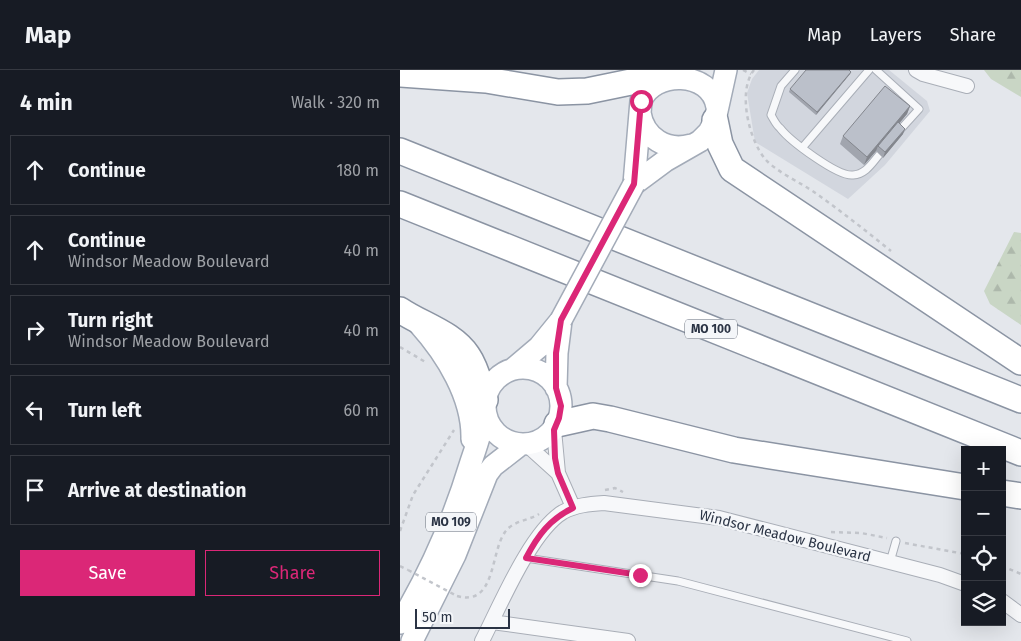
<!DOCTYPE html>
<meta charset="utf-8">
<style>
:root{--surface:#171b24;--page:#20242c;--text:#f1f3f6;--muted:#9ea1a6;--line:#363941;--accent:#db2777}
body{margin:0;font-family:"Fira Sans",sans-serif;background:var(--page);color:var(--text)}
.controls{position:absolute;right:15px;bottom:15px;display:grid;overflow:hidden;border-radius:0px;box-shadow:0 5px 20px #0002}
.controls button{width:45px;height:45px;display:grid;place-items:center;padding:0;border:0;border-bottom:1px solid var(--line);background:var(--surface);color:var(--text);font:25px sans-serif}
.scale{position:absolute;left:15px;bottom:12px;width:95px;box-sizing:border-box;padding-left:5px;border:2px solid #2b3445;border-top:0;font-size:14px;line-height:18px;white-space:nowrap;color:#2b3445;-webkit-text-stroke:4px #f4f6f9;paint-order:stroke}
.stop{position:absolute;width:15px;height:15px;margin:-11px;border:4px solid #db2777;border-radius:50%;background:#fff}
.stop.end{background:#db2777;border-color:#fff;box-shadow:0 1px 5px #0008}
.list{margin:0;padding:0;list-style:none}
h2{display:flex;justify-content:space-between;align-items:center;height:65px;margin:0;padding:0 20px;font-size:21px}
h2 small{font-size:16px;font-weight:400;color:var(--muted)}
.list li{display:grid;grid-template-columns:32px 1fr auto;gap:15px;align-items:center;box-sizing:border-box;height:70px;margin:0 10px 10px;padding:0 10px;border:1px solid var(--line);border-radius:0px}
.list b{display:block;font-size:19px;white-space:nowrap}
.list p{margin:0;font-size:16px;white-space:nowrap;color:var(--muted)}
.list em{font-size:16px;font-style:normal;color:var(--muted)}
.actions{display:flex;gap:10px;padding:15px 20px}
.actions a{flex:1;padding:11px 0;border:1px solid var(--accent);border-radius:0px;text-align:center;font-size:18px;color:var(--accent)}
.actions .main{background:var(--accent);color:#fff}
.icon{flex:none;width:28px;height:28px;fill:none;stroke:currentColor;stroke-width:2;stroke-linecap:round;stroke-linejoin:round}
.map{position:relative;flex:none;width:621px;height:571px;overflow:hidden}
header{display:flex;align-items:center;gap:30px;box-sizing:border-box;height:70px;padding:0 25px;background:var(--surface);border-bottom:1px solid var(--line)}
header strong{font-size:24px}
nav{display:flex;gap:28px;margin-inline-start:auto;font-size:18px}
main{display:flex}
aside{flex:1;background:var(--surface)}
.map>svg:first-child{display:block}
</style>
<header>
<strong>Map</strong>
<nav><a>Map</a><a>Layers</a><a>Share</a></nav>
</header>
<main>
<aside>
<h2>4 min<small>Walk · 320 m</small></h2>
<ul class="list">
<li><svg class="icon" aria-label="ahead" viewBox="0 0 24 24"><path d="M12 20V5M6 11l6-6 6 6"/></svg><div><b>Continue</b></div><em>180 m</em></li>
<li><svg class="icon" aria-label="ahead" viewBox="0 0 24 24"><path d="M12 20V5M6 11l6-6 6 6"/></svg><div><b>Continue</b><p>Windsor Meadow Boulevard</p></div><em>40 m</em></li>
<li><svg class="icon" aria-label="right" viewBox="0 0 24 24"><path d="M7 20v-9h11M14 6l5 5-5 5"/></svg><div><b>Turn right</b><p>Windsor Meadow Boulevard</p></div><em>40 m</em></li>
<li><svg class="icon" aria-label="left" viewBox="0 0 24 24"><path d="M17 20v-9H6M10 6l-5 5 5 5"/></svg><div><b>Turn left</b></div><em>60 m</em></li>
<li><svg class="icon" aria-label="arrive" viewBox="0 0 24 24"><path d="M6 21V4h12l-3 4 3 4H6"/></svg><div><b>Arrive at destination</b></div></li>
</ul>
<div class="actions"><a class="main">Save</a><a>Share</a></div>
</aside>
<div class="map">
<svg width="621" height="571" viewBox="0 0 621 571">
<defs>
<pattern id="forest-firs" width="22" height="20" patternUnits="userSpaceOnUse" patternTransform="scale(1.25)"><rect width="22" height="20" fill="#c9d6c5"/><path d="M5 1l3.5 6h-7zM16 11l3.5 6h-7z" fill="#adb8ab"/></pattern>
</defs>
<rect width="100%" height="100%" fill="#e4e7ec"/>
<path fill="#d2d6de" d="M359 0H489L527 31 530 41 485 95 448 129 355 72 347 23 352 9Z"/>
<path fill="url(#forest-firs)" d="M584 0H621V27L591 9Z
M614 162 621 163V255L590 234 584 221Z"/>
<g fill="none" stroke-linecap="round" stroke-linejoin="round">
<g stroke="#a9aeb7" stroke-width="9">
<path id="lane" d="M395 0 381 16 371 45C374 50 376 55 380 58 390 71 438 107 453 105 466 104 472 93 479 85
M476 0 519 39 499 61
M402 78 469 0
M126 488 278 511 507 571
M490 492 496 471"/>
</g>
<g stroke="#a9aeb7" stroke-width="16">
<path id="street" d="M516 0 523 4 567 16
M154 360 158 403 173 437
M127 375 158 403
M602 531 621 545
M92 552 228 571
M82 571C100 536 131 461 163 442 176 435 190 434 204 433L319 448 540 505 565 514"/>
</g>
<g stroke="#a3abb8" stroke-width="24">
<path id="primary" d="M240 43C244 68 267 82 291 75
M234 114 241 31C253 0 311 0 317 37
M234 114 265 91 300 71 309 62 315 50 326 0
M19 254C46 284 73 327 72 369
M85 336a38 38 0 1 1 76 0a38 38 0 1 1-76 0Z
M113 299 139 277 161 250
M156 318 157 283 161 251
M0 553C30 503 53 451 70 395 76 377 82 361 85 343
M12 571 55 485 87 404 93 396 120 375"/>
</g>
<g stroke="#8b94a3" stroke-width="28">
<path id="highway" d="M0 4 86 10 158 22 187 21 260 6
M315 50 320 74 332 99 621 292
M0 81 621 330
M0 134 621 383
M0 240C22 255 53 263 68 286 77 299 80 316 85 330
M157 354 193 346 210 349 334 380 565 417
M602 423 621 426"/>
</g>
<path stroke="#c2c5cb" stroke-width="2.5" stroke-dasharray="4 4" stroke-linecap="butt" d="M343 0 351 4
M354 0C337 21 349 71 366 90 377 102 401 113 414 122 441 141 466 161 491 181
M0 277 27 293
M205 420 215 418 223 422
M0 461 13 425 54 360
M431 462 461 463 487 468
M505 473 565 484
M0 496 8 500
M602 496 621 504
M57 526C96 537 90 483 105 462 114 450 128 451 139 444"/>
<use href="#lane" stroke="#f7f8fa" stroke-width="7"/>
<use href="#street" stroke="#f7f8fa" stroke-width="14"/>
<use href="#primary" stroke="#fff" stroke-width="21"/>
<use href="#highway" stroke="#fff" stroke-width="25"/>
<g stroke="#a3abb8" stroke-width="24" stroke-linecap="butt">
<path id="primary-bridge" d="M161 250 234 114"/>
</g>
<path stroke="#c2c5cb" stroke-width="2.5" stroke-dasharray="4 4" stroke-linecap="butt" d="M8 500 57 526"/>
<use href="#primary-bridge" stroke="#fff" stroke-width="21"/>
</g>
<path fill="#a1a5ae" d="M450 4 416 45 389 22 390 19Z
M510 36 507 44 499 54 503 64 483 88 476 81 464 95 440 74 443 66Z"/>
<path fill="#83868d" d="M451 2 450 4 416 45 417 42Z
M510 36 507 44 479 77 478 76 476 81 464 95 467 87Z
M505 59 503 64 483 88 485 82Z"/>
<path fill="#bbc0ca" stroke="#83868d" d="M406 0H449L451 2 417 42 390 19Z
M485 16 510 36 467 87 443 66Z
M498 52 505 59 485 82 478 76Z"/>
<g fill="none" stroke-linecap="round" stroke-linejoin="round">
<path stroke="#db2777" stroke-width="6" d="M240 505 126 488C138 465 150 449 173 438L158 403 155 388 154 360 159 348 161 336 156 318V283L161 250 234 114 241 31"/>
</g>
<g text-anchor="middle" dominant-baseline="central" stroke-width="4.5" stroke-linejoin="round" paint-order="stroke">
<g fill="#f4f6f9" stroke="#676e7b" stroke-width="1">
<rect x="285" y="249.5" width="52" height="19" rx="4"/>
<rect x="26" y="442.5" width="50" height="19" rx="4"/>
</g>
<g font-size="12" font-weight="bold" fill="#2b3445">
<text x="311" y="259">MO 100</text>
<text x="51" y="452">MO 109</text>
</g>
<g font-size="14" fill="#2b3445" stroke="#f4f6f9">
<text transform="translate(385 466) rotate(14)">Windsor Meadow Boulevard</text>
</g>
</g>
</svg>
<div class="controls">
<button>+</button>
<button>−</button>
<button><svg class="icon" aria-label="locate" viewBox="0 0 24 24"><circle cx="12" cy="12" r="6"/><path d="M12 2v4M12 18v4M2 12h4M18 12h4"/></svg></button>
<button><svg class="icon" aria-label="layers" viewBox="0 0 24 24"><path d="M12 4l9 5-9 5-9-5zM3 14l9 5 9-5"/></svg></button>
</div>
<div class="scale">50 m</div>
<div class="stop" style="left:241px;top:31px"></div>
<div class="stop end" style="left:240px;top:505px"></div>
</div>
</main>
